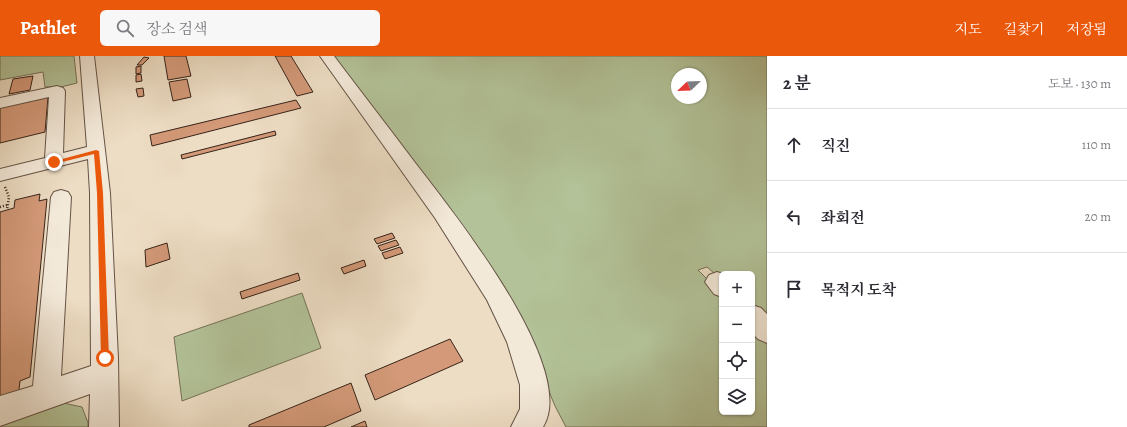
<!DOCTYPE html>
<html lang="ko">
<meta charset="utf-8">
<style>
:root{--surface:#fff;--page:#f7f7f7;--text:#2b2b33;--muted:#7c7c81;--line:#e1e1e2;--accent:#ea580c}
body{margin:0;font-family:Alegreya,"Noto Serif KR",serif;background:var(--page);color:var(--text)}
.controls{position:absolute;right:12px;bottom:12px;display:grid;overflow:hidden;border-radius:6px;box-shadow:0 1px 3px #0004}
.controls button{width:36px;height:36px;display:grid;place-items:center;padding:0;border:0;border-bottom:1px solid var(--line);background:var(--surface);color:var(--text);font:20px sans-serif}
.compass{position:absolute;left:671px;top:12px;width:36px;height:36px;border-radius:50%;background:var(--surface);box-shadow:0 1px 3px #0004;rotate:247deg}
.stop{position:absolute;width:12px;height:12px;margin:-9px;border:3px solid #ea580c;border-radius:50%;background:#fff}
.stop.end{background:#ea580c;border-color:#fff;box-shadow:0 1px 4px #0008}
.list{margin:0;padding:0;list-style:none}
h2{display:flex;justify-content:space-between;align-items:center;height:52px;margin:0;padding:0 16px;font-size:17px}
h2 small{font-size:13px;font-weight:400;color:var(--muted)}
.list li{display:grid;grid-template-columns:26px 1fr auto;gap:12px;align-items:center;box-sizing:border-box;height:72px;padding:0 16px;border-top:1px solid var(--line)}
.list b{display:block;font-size:15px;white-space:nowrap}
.list em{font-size:13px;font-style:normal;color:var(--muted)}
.icon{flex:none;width:22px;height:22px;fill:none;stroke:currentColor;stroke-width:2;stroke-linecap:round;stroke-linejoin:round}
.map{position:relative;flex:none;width:767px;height:371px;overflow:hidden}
header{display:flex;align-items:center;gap:24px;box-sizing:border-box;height:56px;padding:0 20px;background:var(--accent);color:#fff}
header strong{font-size:19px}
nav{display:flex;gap:22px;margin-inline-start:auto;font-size:14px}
.search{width:280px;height:36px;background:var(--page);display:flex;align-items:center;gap:10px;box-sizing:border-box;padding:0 14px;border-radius:6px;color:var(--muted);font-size:15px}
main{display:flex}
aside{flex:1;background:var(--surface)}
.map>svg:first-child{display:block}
</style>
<header>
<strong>Pathlet</strong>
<div class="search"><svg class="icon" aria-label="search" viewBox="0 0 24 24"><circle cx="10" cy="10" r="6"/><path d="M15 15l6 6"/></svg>장소 검색</div>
<nav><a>지도</a><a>길찾기</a><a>저장됨</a></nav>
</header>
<main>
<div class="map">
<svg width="767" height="371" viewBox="0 0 767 371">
<rect width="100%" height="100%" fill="#edddc4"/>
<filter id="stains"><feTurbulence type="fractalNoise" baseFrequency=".005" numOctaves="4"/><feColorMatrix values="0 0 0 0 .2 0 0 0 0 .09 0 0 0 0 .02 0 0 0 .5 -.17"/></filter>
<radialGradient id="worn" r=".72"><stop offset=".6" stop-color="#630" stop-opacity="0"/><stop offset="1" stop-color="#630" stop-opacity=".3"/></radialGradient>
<path fill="#b3c298" stroke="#757258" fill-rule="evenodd" d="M0 0H74L77 27 61 31H45L43 16 0 24Z
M331 0H767V267L752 253V218H722V224L707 211 698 214 722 238V356H752V268L767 282V371H566L555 350 512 247ZM677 18H701V42H677Z
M302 237 321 292 182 345 174 281Z
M63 347 82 351 88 367V371H0V368Z"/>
<path fill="#d39978" stroke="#372319" d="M164 0H186L191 20 168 24Z
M275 0H291L313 36 297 40Z
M144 1 149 2 142 9H137Z
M141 10V17L136 18V11Z
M141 18 142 25 136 26V19Z
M33 20 30 34 9 38 13 23Z
M187 23 191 41 173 45 169 26Z
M143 32 144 40 138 41 136 33Z
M48 41 45 76 0 87V51Z
M296 44 301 52 152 90 150 79Z
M275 75 276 79 182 103 181 99Z
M40 138 39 145 47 143 30 321 20 325 18 342 0 348V156L14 152 15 144Z
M392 177 395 182 377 188 374 183Z
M396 184 399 189 381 195 378 190Z
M167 187 170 203 146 211 145 194Z
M400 191 403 197 385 203 382 197Z
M364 204 366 210 344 218 341 212Z
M298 217 300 224 242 243 240 236Z
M450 283 463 305 375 344 365 319Z
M351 327 361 355 324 371H249V369Z
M365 365 367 371H351Z"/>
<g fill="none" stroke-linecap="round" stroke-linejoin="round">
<g stroke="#645244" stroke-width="2">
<path id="minor" d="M80 0H94L110 137 118 302 119 371H89L90 338 0 370V340L33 330 51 141 54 136 61 134 68 136 71 141 61 320 91 310 90 137 88 103 0 125V113L45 102 49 41 0 52V42L57 30 63 32 65 35 63 97 87 91Z
M320 0H334C360 35 387 69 413 104 449 151 580 312 543 371H511L520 353V329L507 286 487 244 435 162Z
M717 216 723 218 722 241 714 238 705 226 709 219Z
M752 249 761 252 767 258V287L758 283 752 277Z"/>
</g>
<path stroke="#372319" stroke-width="2.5" stroke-dasharray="1 2" stroke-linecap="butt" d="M5 131 9 141 7 154
M0 151 7 149"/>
<use href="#minor" fill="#f3e9d9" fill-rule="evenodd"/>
</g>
<path fill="#ea580c" d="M96 94 99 95 103 137 109 302 105 306 101 302 97 137 94 98 54 108 51 106Z"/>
<rect width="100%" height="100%" filter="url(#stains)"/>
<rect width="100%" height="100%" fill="url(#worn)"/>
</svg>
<div class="controls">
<button>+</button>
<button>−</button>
<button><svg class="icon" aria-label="locate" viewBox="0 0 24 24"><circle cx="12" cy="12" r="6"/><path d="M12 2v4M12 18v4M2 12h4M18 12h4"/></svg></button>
<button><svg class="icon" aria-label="layers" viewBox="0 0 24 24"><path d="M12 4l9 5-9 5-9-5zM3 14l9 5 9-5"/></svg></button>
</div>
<svg class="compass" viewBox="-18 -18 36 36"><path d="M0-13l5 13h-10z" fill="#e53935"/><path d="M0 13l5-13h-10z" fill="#7c7c81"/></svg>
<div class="stop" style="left:105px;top:302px"></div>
<div class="stop end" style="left:54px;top:106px"></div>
</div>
<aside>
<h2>2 분<small>도보 · 130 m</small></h2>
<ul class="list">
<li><svg class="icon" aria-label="ahead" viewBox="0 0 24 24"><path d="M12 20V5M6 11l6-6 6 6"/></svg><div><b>직진</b></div><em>110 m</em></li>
<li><svg class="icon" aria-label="left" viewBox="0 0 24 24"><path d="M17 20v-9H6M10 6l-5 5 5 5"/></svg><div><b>좌회전</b></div><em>20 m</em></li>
<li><svg class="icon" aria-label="arrive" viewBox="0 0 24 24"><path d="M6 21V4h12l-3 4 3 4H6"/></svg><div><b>목적지 도착</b></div></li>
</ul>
</aside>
</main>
